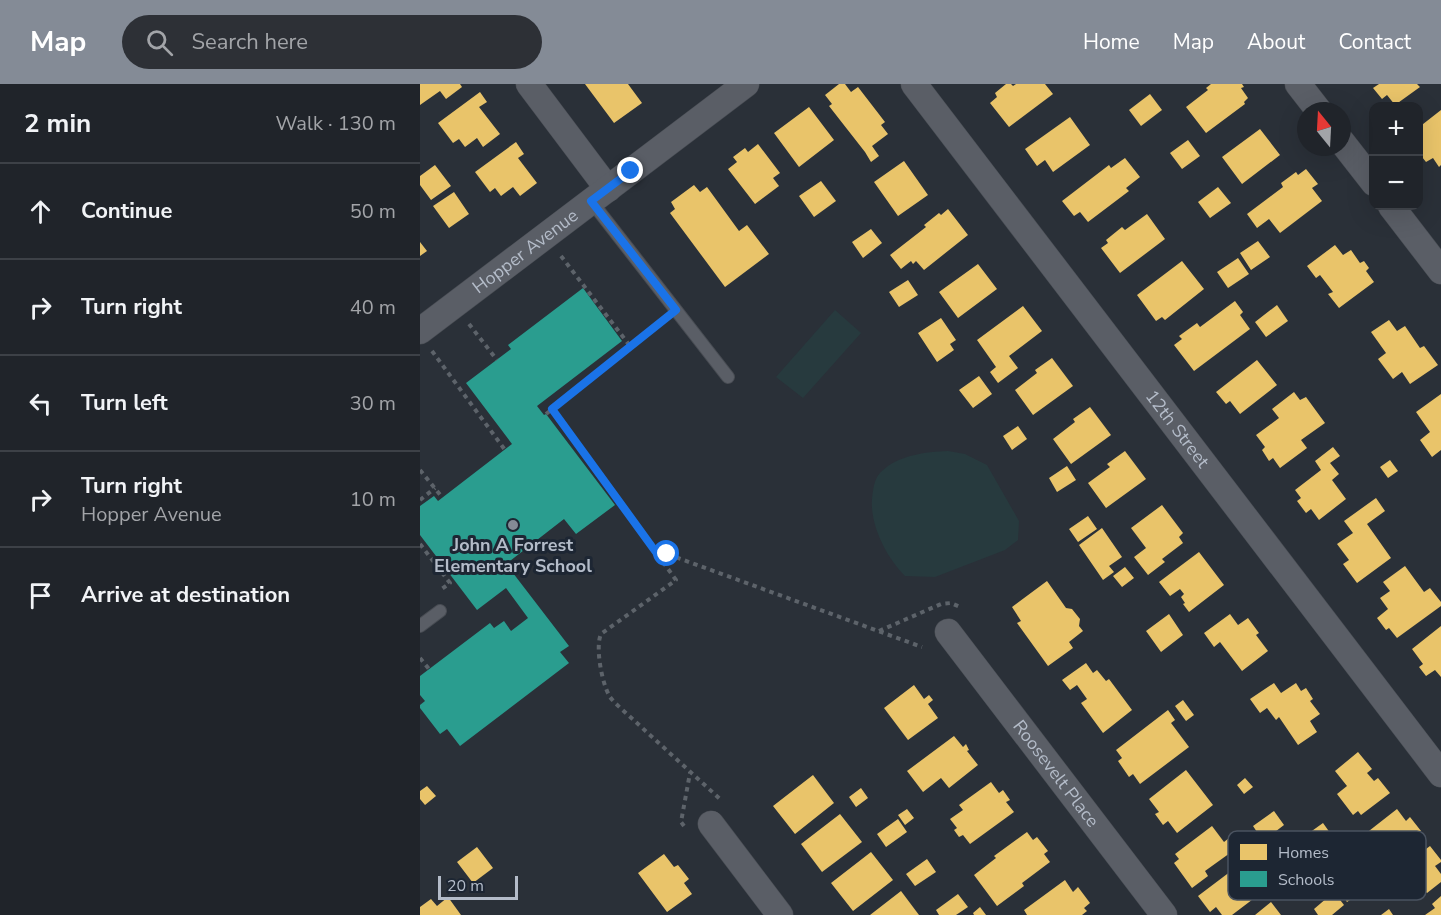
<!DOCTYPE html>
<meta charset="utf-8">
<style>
:root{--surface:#20242a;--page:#2d3036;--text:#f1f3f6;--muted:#a2a4a8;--line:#3d4147;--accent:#848b96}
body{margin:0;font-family:"Nunito Sans",sans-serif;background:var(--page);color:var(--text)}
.controls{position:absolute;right:18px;top:18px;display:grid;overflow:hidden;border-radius:12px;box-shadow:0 6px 24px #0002}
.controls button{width:54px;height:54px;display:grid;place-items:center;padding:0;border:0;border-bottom:2px solid var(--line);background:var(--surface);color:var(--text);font:30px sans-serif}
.compass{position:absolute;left:877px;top:18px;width:54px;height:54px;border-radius:50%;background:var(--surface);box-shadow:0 6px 24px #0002;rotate:342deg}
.scale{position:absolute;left:18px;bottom:15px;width:80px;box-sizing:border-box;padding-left:6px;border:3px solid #b4bcc9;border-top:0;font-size:16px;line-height:21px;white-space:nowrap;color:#b4bcc9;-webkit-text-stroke:4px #1d2633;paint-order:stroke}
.stop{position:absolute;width:18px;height:18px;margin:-14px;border:4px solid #1a73e8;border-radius:50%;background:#fff}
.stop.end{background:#1a73e8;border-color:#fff;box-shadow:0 2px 6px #0008}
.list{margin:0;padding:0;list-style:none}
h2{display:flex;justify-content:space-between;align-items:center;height:78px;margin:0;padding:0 24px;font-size:26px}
h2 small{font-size:20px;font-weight:400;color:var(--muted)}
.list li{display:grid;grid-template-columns:39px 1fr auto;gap:18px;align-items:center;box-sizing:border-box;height:96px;padding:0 24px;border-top:2px solid var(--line)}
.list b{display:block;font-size:22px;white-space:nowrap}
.list p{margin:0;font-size:20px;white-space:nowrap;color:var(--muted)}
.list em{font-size:20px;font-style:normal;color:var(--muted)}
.icon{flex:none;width:33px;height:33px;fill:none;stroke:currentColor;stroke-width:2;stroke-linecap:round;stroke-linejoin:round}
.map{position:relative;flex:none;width:1021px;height:831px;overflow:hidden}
header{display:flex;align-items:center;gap:36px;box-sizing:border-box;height:84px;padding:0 30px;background:var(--accent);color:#fff}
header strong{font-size:28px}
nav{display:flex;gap:33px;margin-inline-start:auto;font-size:21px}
.search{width:420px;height:54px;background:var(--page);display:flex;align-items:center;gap:15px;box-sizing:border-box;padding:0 21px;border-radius:33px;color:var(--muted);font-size:22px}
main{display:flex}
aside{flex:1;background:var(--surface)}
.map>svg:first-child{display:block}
</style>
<header>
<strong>Map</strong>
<div class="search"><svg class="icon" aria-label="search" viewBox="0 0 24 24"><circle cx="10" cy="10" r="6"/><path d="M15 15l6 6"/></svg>Search here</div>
<nav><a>Home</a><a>Map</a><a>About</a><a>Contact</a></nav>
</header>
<main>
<aside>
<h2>2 min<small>Walk · 130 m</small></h2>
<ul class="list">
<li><svg class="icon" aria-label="ahead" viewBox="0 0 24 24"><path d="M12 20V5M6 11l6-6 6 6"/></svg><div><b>Continue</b></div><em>50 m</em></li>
<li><svg class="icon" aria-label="right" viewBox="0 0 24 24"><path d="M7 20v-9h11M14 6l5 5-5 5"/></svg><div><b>Turn right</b></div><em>40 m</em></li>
<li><svg class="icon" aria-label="left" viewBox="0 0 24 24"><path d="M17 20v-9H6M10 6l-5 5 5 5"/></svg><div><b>Turn left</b></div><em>30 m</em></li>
<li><svg class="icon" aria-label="right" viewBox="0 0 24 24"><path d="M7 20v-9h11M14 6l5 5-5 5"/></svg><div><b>Turn right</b><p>Hopper Avenue</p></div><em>10 m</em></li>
<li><svg class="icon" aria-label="arrive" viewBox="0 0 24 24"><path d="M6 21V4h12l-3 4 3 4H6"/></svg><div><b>Arrive at destination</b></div></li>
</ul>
</aside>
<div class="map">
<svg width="1021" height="831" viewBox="0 0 1021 831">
<rect width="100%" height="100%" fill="#2a3038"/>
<path fill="#273a3e" d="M415 226 441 249 383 314 356 293Z
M528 367 545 370 567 381 599 437 598 456 585 466 515 493 485 492C465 472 447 436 453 407 454 400 456 392 462 387 479 371 505 368 528 367Z"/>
<path fill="#e9c46a" d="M0 0H40L42 3 26 15 20 7 0 21Z
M165 0H208L222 19 194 39Z
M419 0H425L431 8 438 3 465 38 461 41 468 50 452 62 459 72 451 78 445 68 409 22 412 20 405 11Z
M586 0H591L593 2 596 0H625L633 10 589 43 570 19 577 13 575 9Z
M791 0H822L824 3 821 4 828 14 824 18 825 20 786 49 766 23 788 6 786 4Z
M959 0H997L1000 3 975 21 967 11 962 15 953 4Z
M60 8 67 18 59 23 80 50 63 63 57 54 45 63 39 55 33 59 18 39Z
M730 10 742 26 721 42 709 26Z
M389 23 414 56 379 83 354 49Z
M1021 26V81L1019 83 1013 74 1006 78 998 68V44Z
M650 33 670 61 633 88 625 76 617 82 605 65Z
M840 45 860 71 822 100 802 73Z
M768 56 780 72 762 85 750 69Z
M96 58 104 70 98 74 117 99 100 112 93 103 81 112 75 104 70 108 55 88Z
M338 60 360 89 353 94 359 102 335 120 308 85 317 78 313 73 325 64 328 68Z
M705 74 720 93 706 104 709 107 668 138 660 128 654 132 642 117 689 81 691 84Z
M484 77 508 111 478 132 454 98Z
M15 81 31 102 11 116 0 101V92Z
M886 85 898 100 892 104 902 117 860 149 849 135 837 144 827 130 863 103 861 99 876 88 878 91Z
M401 97 416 117 394 133 379 112Z
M274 101 280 108 287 103 319 147 327 141 349 170 305 203 250 129 255 125 251 118Z
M798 103 811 119 790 134 778 118Z
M34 108 49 130 29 144 13 122Z
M528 125 548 151 504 186 496 177 493 180 491 177 481 185 470 171 506 143 504 141 519 129 521 131Z
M727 130 745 155 700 189 681 164 688 159 686 156 702 143 705 146Z
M451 145 462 159 443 174 432 158Z
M838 157 850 173 831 186 820 169Z
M0 158 7 167 0 172Z
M915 161 923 171 931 166 940 179 944 177 949 184 946 187 954 198 919 224 908 210 913 208 900 191 896 194 887 182Z
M818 174 829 190 808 204 797 188Z
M762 177 784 205 745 236 742 233 736 237 717 211Z
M558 180 577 205 538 234 519 208Z
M488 196 498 211 479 223 469 208Z
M815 217 823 228 820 231 830 245 774 287 754 261 762 255 759 252 777 239 780 243Z
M857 221 868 237 846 253 835 238Z
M603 222 622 247 589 272 598 284 578 299 570 288 576 283 557 256Z
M521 234 536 256 530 260 534 266 517 278 498 249Z
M969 236 977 247 985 242 1000 264 1004 262 1018 281 990 300 982 288 973 295 958 275 966 269 951 248Z
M632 274 653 302 613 331 595 306 617 289 615 286Z
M837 276 857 301 820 330 810 317 806 320 796 308Z
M559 292 572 310 553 324 539 306Z
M874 308 880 316 886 313 905 339 881 356 887 364 860 384 853 374 849 377 842 366 845 363 836 351 859 334 852 325Z
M1021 310V366L1012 373 1000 356 1010 348 996 328Z
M670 323 691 351 651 380 633 355 655 338 653 335Z
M598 342 607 355 592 366 583 352Z
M913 363 920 372 910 379 919 390 912 396 926 415 899 436 891 425 886 429 877 417 881 414 875 406 901 386 895 377Z
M705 367 726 395 686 424 668 399 690 383 687 380Z
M970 376 978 387 968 394 960 383Z
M647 382 656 396 637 408 629 394Z
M956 414 965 427 947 440 971 474 937 499 923 480 929 476 917 460 933 449 924 437Z
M742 421 763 449 759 453 763 459 742 475 745 478 728 491 714 473 726 464 711 444Z
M668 432 677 445 658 458 649 445Z
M682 444 702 473 689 482 694 488 683 496 659 461Z
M779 468 804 501 769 528 763 520 765 519 761 513 764 510 760 505 750 512 739 498Z
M985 482 1004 508 1010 504 1021 518V522L977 554 969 544 966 546 957 534 968 525 960 514 970 507 963 498Z
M705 483 714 494 702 503 693 492Z
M627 497 646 524 652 525 660 535 659 542 663 547 649 558 653 564 628 582 597 539 601 537 592 523Z
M749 530 763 551 741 568 726 547Z
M810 530 818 541 828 534 839 549 836 551 848 567 822 587 800 558 794 563 784 549Z
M1021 542V593L1015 586 1006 592 999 583 1003 580 992 565Z
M666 579 673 589 677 586 686 597 689 595 712 626 683 649 661 619 667 615 657 601 650 606 642 596Z
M854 599 861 609 876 599 881 607 886 604 893 615 890 617 900 630 890 637 897 648 878 661 859 633 856 636 847 624 840 629 830 615Z
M494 601 504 615 509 611 513 616 508 620 518 634 488 656 464 624Z
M763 616 774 631 766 637 755 622Z
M748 626 755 636 751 639 769 663 720 700 713 690 709 693 698 677 702 674 696 666Z
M534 652 543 663 546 660 549 666 547 667 558 681 529 704 521 694 503 708 487 687Z
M938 668 952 685 947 689 954 697 958 694 970 709 941 731 938 727 933 731 917 710 927 702 915 687Z
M766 686 793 721 757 749 748 737 743 741 735 730 739 728 729 715Z
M393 691 414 719 375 750 353 722Z
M825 694 833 703 824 710 817 701Z
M571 698 579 709 583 706 590 716 586 718 594 728 550 760 543 751 539 753 534 746 537 744 530 735 543 726 539 721Z
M7 702 16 712 5 721 0 715V707Z
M441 704 448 714 436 723 429 713Z
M487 725 494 734 485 741 478 731Z
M977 725 986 737 990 733 1001 747 952 786 931 761Z
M854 727 864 741 843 757 833 742Z
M420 730 442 758 402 788 381 760Z
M478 735 487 748 466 763 457 750Z
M903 739 918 760 898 775 882 754Z
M792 742 804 758 809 754 817 764 785 787 788 792 772 804 754 779 759 775 755 770Z
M607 748 613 756 617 753 628 767 624 770 630 778 602 799 604 802 577 822 554 791 576 774 574 772Z
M1010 762 1021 776V778L1015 782 1021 790V798L1007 809 1003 805 989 816 970 792Z
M57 763 73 784 53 799 37 778Z
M451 768 473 796 433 827 411 799Z
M244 770 254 783 258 781 269 795 264 799 272 810 247 828 218 789Z
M507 775 516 788 495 802 486 790Z
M823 778 845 806 812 831H802L796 823 790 828 778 812Z
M939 788 950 802 927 818 917 804Z
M645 796 653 808 658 803 670 819 664 824 667 827 662 831H607L604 826Z
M481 807 499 831H450Z
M914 808 924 821 912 831H898L894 825Z
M538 810 548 823 536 831H519L516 826Z
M1021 812V831H1005L1015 824 1012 820Z
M28 813 41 831H0V823L11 815 17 822Z
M851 818 861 831H835Z
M560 823 566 831H554L553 829Z
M969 825 973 831H961Z"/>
<path fill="#2a9d8f" d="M163 204 202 257 117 322 124 331 126 330 195 421 156 450 144 435 86 480 149 562 140 568 149 579 40 662 27 645 20 650 0 624V621L5 617 0 611V592L70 539 74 544 84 537 91 547 108 534 86 504 57 526 0 451V422L14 412 18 417 92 360 46 299 91 265 88 261Z"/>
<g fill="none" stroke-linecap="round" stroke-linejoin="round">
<g stroke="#484c53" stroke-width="14">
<path id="service" d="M171 117 308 293
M0 542 20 527"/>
</g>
<g stroke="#484c53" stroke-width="27">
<g id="minor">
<path d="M109 0 188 105"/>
<path id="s1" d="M494 0 1021 690"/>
<path d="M878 0 899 27"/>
<path d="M922 58 954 99"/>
<path d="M971 122 1021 187"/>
<path id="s2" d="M0 247 326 0"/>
<path id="s3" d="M528 548 744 831"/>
<path d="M291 740 360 831"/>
</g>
</g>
<path stroke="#5d636a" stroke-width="4" stroke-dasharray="4.5 4.5" stroke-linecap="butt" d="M141 172 210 262
M49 240 77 276
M12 267 85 366
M132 325 256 496 181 550C175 563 182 599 189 611 190 614 193 616 195 619L300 715
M126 330 241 238
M0 386 22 413
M0 416 15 404
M0 460 30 499 19 507
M239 471 247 470 502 563
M459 547 521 520 531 519 540 523
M0 574 9 585
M264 742 261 738 270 689"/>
<use href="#service" stroke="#5a5e66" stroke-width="12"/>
<use href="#minor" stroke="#5a5e66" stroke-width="26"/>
</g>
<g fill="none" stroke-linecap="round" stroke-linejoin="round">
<path stroke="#1a73e8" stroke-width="8" d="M211 87 171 117 256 226 132 325 238 471 247 470"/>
</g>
<circle fill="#848b96" stroke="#1d2633" stroke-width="2" cx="93" cy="441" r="6"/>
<g text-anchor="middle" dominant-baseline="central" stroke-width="6" stroke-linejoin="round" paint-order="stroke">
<g font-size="18" fill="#b4bcc9" stroke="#1d2633">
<text stroke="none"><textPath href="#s2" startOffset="132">Hopper Avenue</textPath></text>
<text stroke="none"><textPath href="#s1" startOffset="434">12th Street</textPath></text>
<text stroke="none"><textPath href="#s3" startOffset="178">Roosevelt Place</textPath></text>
</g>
<g font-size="18" font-weight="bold" fill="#b4bcc9" stroke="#1d2633">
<text x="93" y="461">John A Forrest<tspan x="93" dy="21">Elementary School</tspan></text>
</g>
</g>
<rect x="808" y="747" width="198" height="69" rx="9" fill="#1d2633" stroke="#4a5360" stroke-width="1.5"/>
<rect x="820" y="760" width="27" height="16" fill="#e9c46a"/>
<rect x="820" y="787" width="27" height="16" fill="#2a9d8f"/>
<g font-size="16" fill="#b4bcc9">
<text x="858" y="774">Homes</text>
<text x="858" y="801">Schools</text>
</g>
</svg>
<div class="controls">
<button>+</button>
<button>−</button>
</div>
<svg class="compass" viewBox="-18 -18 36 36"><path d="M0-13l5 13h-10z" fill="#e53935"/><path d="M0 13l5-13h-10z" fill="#a2a4a8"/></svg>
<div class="scale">20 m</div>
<div class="stop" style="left:247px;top:470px"></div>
<div class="stop end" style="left:211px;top:87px"></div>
</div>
</main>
